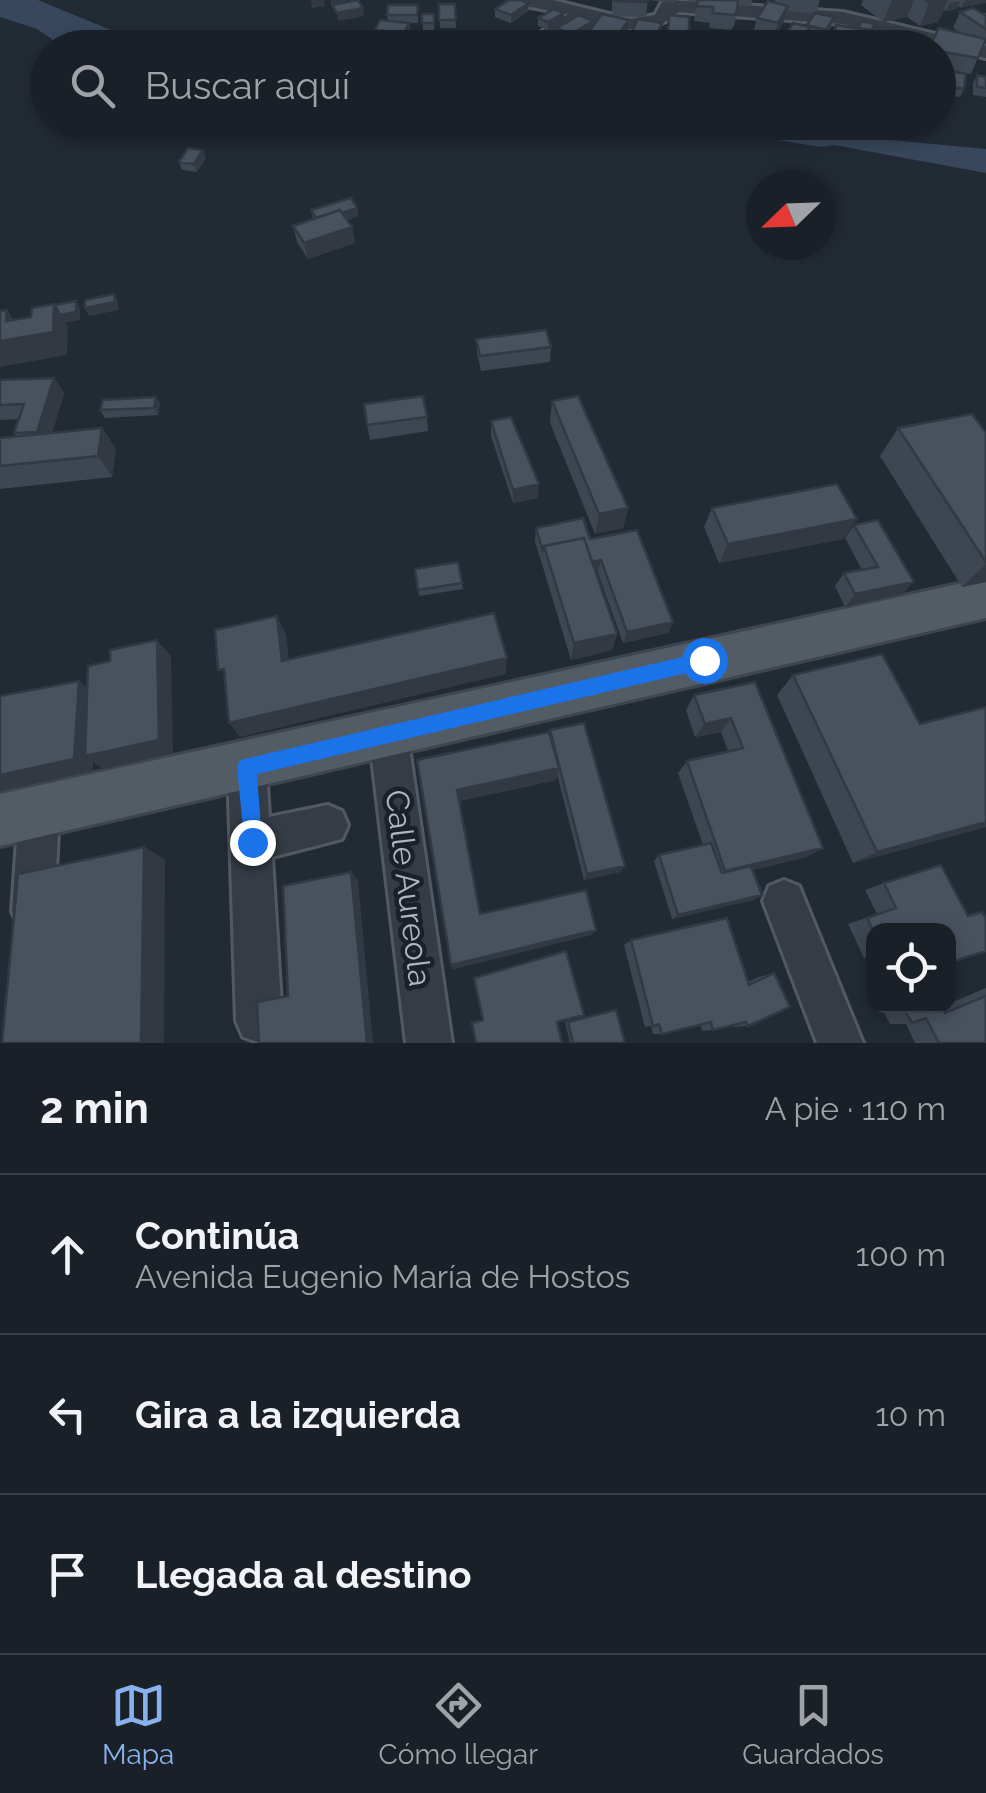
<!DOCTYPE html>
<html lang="es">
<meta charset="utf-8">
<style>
:root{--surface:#1a2027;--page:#23282f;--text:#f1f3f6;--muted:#9fa3a7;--line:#383e44;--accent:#89b1ed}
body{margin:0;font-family:Raleway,sans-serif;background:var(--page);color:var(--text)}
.controls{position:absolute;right:30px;bottom:30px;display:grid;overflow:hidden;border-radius:20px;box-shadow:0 5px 15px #0003}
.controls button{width:90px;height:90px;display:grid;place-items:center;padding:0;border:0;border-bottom:2px solid var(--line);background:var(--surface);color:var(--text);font:50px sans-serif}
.compass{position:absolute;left:746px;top:170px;width:90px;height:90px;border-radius:50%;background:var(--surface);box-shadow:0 5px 15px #0003;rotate:247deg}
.stop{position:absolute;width:30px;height:30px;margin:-22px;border:8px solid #1a73e8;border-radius:50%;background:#fff}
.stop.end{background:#1a73e8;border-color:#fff;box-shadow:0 2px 10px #0008}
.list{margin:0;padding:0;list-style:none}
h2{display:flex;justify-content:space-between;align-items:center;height:130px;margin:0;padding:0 40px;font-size:42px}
h2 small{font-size:32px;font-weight:400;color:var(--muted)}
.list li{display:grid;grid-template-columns:65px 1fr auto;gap:30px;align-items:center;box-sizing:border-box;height:160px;padding:0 40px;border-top:2px solid var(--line)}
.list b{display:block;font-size:38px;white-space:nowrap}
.list p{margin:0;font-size:32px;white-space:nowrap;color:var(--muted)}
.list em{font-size:32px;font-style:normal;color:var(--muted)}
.icon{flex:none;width:55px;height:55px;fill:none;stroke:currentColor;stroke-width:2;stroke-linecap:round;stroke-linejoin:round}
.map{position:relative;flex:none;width:986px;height:1043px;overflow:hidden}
.search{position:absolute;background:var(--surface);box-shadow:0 5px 15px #0003;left:30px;right:30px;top:30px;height:110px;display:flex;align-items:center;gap:25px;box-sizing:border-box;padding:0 35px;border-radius:55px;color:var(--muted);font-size:38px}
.sheet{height:610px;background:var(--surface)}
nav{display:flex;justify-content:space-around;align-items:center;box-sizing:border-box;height:140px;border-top:2px solid var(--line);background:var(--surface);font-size:28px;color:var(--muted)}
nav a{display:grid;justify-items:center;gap:5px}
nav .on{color:var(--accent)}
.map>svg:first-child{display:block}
</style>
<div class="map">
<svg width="986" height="1043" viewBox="0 0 986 1043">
<rect width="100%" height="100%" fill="#222a34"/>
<path fill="#38475c" d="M0 0H38L152 47H96L53 40 37 29 0 17Z
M254 123H822L891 140 986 149V173L834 145 821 147 699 127 620 129 569 124 484 129 468 126 421 132 322 124 292 131 263 128Z"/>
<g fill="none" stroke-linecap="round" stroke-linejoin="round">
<g stroke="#525963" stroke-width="6">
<path id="minor" d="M513 0H552L630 19 655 15 662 2 669 0 843 12 986 46V58L843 24 678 12C662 28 636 33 612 26L591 48H569L595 21 588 19 544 48H524L526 42 568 14 515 4Z
M388 714 401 720 407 733 452 1043H406L369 733 375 720Z
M247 748 261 753 266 767 269 817 328 805 342 811 348 825 342 839 272 857 282 1021 275 1037 261 1043 243 1037 236 1021 228 767 233 753Z
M39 791 53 797 59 811 54 911 48 926 33 932 18 926 12 911 19 811 25 797Z
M784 880 799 886 863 1043H817L763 901 769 886Z"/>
</g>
<g stroke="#3e454f" stroke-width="6">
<path id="major" d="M986 578V618L0 846V794Z"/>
</g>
<use href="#minor" fill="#353c45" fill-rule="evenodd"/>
<use href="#major" fill="#535b65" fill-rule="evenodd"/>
</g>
<path fill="#3e4651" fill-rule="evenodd" d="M612 0H648L646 17 612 16Z
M649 0H675L674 3Z
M687 0H752L751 6 738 5 734 26 731 30 709 28 710 23 694 21 697 2Z
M775 0H820L816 13 834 17 832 25 824 38 808 34 799 48 782 45 784 37 806 26 815 14 787 11 784 21 774 38 753 34 757 18 775 3Z
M863 0H986L961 8 958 6 957 9 946 11 944 10 938 22 920 26 907 17 883 22 861 5Z
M439 4H455L456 28H440Z
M418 5V23H404H409L410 31 405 41 376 38 375 30 388 21 387 15Z
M495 9 528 11 511 23 495 17Z
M960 12 986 13V43L984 44 971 74 938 68V48L961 33 953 28Z
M422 14H434V30L423 31Z
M669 15 689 34 686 48H666Z
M538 18 564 21 548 30 538 26Z
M836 25 872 30V48H830Z
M557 28H592L627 36 619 48H562L568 41 557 36ZM591 29 589 46 572 41Z
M453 43 478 48H453Z
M944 70 964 89 960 97 938 93 940 78Z
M977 75 986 77V97L973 95V83Z
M206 158 197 172 182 170 179 162Z
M311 210 359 216 347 220 352 227 355 243 308 259 297 242 293 226 313 219Z
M476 339 551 347 550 362 481 371 477 354Z
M54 378 64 393 52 433 102 428 116 449 112 477 0 489V438L17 437 14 433 19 419 0 420V380Z
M156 397 160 404 158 415 105 418 100 410Z
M552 401 628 508 623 528 595 534 550 423Z
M427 417 428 431 370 440 367 425Z
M491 421 538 498 513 503 491 436Z
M898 428 986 433V582L962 587 880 456Z
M712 508 857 519 843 539 719 563 704 527Z
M854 525 902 594 845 607 835 586 844 573 862 570 845 538Z
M536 528 590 539 673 622 668 633 623 643 598 573H596L617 634 612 650 571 660 535 541Z
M415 569 462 583 463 589 419 596Z
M793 675 920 724 986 827 853 863 777 695Z
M755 682 807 857 752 870 753 900 672 919 654 861 659 855 703 845 678 773 687 761 728 751 721 732 695 737 686 710 694 695Z
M549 732 625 866 620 872 584 880 557 774 556 780 459 801 480 914 596 930 591 935 453 969 451 965 417 760Z
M884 883 968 916 986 918 874 930V956L864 958 848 924 877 914 865 890Z
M631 940 748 982 759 977 774 973 748 1026 734 1027 733 1025 713 1030 702 1031 700 1024 662 1034H653L651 1026 645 1027 624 945Z
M986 988V1043H915L906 1024H890L882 1008 890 1006H948V1004Z
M616 1010 625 1043H570L565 1022Z"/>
<path fill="#323942" d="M311 0H324L325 6 312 8Z
M330 0H346V1L331 4Z
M892 0H914L907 17 883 22Z
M948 0 938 22 920 26 929 3Z
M965 0H986V3L961 8Z
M960 1 957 9 946 11 949 3Z
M529 3 528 11 511 23V15Z
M788 6 784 21 774 38 778 23Z
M363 8 364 16 338 21 337 13Z
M564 13V21L548 30V22Z
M629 20 627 36 619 48H611V44Z
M593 21 592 29 571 42V34Z
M409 23 410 31 405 41 404 33Z
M662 23 660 39 656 48H651Z
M203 150 206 158 197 172 194 164Z
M357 208 359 216 319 228 317 220Z
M352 227 355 243 308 259 304 243Z
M114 294 118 302 119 310 89 316 85 308Z
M76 301 80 309V320L65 323 68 327 67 355 0 367V341L7 310 22 333 54 304Z
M54 378 64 393 48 446 37 432Z
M156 397 160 404 158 415 154 408Z
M102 428 116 449 112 477 98 456Z
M539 484 538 498 513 503V490Z
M628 508 623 528 595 534 599 514Z
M857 519 843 539 719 563 728 544Z
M601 560 598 573 589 575 592 562Z
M986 564V582L962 587Z
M914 582 902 594 845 607 855 594Z
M277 616 286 634 291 676 282 661Z
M673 622 668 633 623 643 627 632Z
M617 634 612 650 571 660 574 643Z
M157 640 171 656 173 753 103 769 93 762V771L0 791V775L79 681 96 696Z
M507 658 506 674 240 737 229 723Z
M731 718 721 732 695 737 705 724Z
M559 768 556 780 458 801 457 790Z
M986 822V827L853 863 877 852Z
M144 847 165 859 164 1043H141Z
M823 848 807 857 714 879 725 871Z
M625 866 620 872 584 880 587 874Z
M351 872 358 880 373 1043H367Z
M762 895 753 900 672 919 678 915Z
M596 930 591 935 453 969 451 965Z"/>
<path fill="#48515e" stroke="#323942" stroke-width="2.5" d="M358 0 363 8 337 13 332 5Z
M509 0H520L529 3 511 15 495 9Z
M614 0H648V2L614 1Z
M698 0H738L737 10 735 15 713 13V7L697 6Z
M925 0H945L929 3Z
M768 1 788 6 778 23 757 18Z
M439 4H455L456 20H439Z
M388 5H418L417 15H387Z
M973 8 986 16V29L960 12Z
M554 9 564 13 548 22 538 18Z
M815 13 834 17 826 30 807 25Z
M422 14H434V23H422Z
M602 14 629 20 611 44 591 40 597 32 590 30Z
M579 15 593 21 571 34 557 28Z
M669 15 689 17V34L668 32Z
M638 19 662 23 651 48 625 46Z
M380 20 409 23 404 33 375 30Z
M862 21 875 24 872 30 858 28Z
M793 23 810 27 800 41 784 37Z
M836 25 874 31 872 48H833Z
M939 28 986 39 978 58 938 51V48H929Z
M460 35 478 39 472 47 453 43Z
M569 41 593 48H562Z
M887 41 906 46 905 48H883Z
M944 70 966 74 964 89 942 85Z
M977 75 986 77V88L977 87Z
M188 148 203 150 194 164 179 162Z
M351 198 357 208 342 213 340 210 316 218 311 210Z
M340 210 352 227 304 243 293 226Z
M114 294 115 302 85 308V300Z
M76 301V312L60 315 55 305Z
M54 304 53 332 0 341V311L7 310 6 321 31 317 32 308Z
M546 330 551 347 480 356 476 339Z
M54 378 37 432 14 433 24 404 0 405V380Z
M423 396 427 417 367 425 364 404Z
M578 396 628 508 599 514 552 401Z
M156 397 154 408 100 410 103 400Z
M972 414 986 433V562L898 428Z
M511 417 539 484 513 490 491 421Z
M102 428 98 456 0 466V438Z
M837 484 857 519 728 544 712 508Z
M583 518 590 539 637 530 673 622 627 632 601 560 592 562 584 538 544 546 543 552 536 528Z
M878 520 914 582 855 594 844 573 878 567 854 525Z
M584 538 617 634 574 643 544 546Z
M458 562 462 583 418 590 415 569Z
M494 613 507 658 229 723 224 669 218 670 215 630 277 616 282 661Z
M157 640 159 740 85 756 88 666 110 661V650Z
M882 654 920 724 986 707V822L877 852 793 675Z
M79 681 74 759 0 775V696Z
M755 682 823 848 725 871 687 761 743 748 731 718 705 724 694 695Z
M584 723 625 866 587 874 550 730Z
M549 732 559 768 457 790 480 914 586 890 596 930 451 965 417 760Z
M711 843 722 873 751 866 762 895 678 915 659 855Z
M144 847 141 1043H2L18 874Z
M941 865 968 916 982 912 986 918V951L948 963V930H874V932L867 918 896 908 884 883Z
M351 872 367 1043H259L257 1002 288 996 283 886Z
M727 918 749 985 774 973 790 1007 748 1026 746 1022 713 1030 711 1022 662 1034 659 1024 653 1026 631 940Z
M566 951 584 1015 557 1022 562 1043H476L472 1023 483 1020 474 978Z
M986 996V1043H939L926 1018 912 1023 903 1007 941 1006 945 1013Z
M616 1010 625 1043H573L568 1022Z"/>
<path fill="#1a73e8" d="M704 652 713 660 704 669 257 774 262 842 259 849H245L237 767 240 760Z"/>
<g text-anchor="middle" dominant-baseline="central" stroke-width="9" stroke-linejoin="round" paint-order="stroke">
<g font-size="32" fill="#afb6c2" stroke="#1a212a">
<text transform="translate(409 888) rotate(83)">Calle Aureola</text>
</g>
</g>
</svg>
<div class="controls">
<button><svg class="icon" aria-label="locate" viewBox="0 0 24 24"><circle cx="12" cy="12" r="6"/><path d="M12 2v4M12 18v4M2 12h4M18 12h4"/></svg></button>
</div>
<svg class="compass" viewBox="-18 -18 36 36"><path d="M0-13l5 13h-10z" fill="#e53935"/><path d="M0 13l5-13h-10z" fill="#9fa3a7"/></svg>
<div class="stop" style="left:704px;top:660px"></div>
<div class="stop end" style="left:252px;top:842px"></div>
<div class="search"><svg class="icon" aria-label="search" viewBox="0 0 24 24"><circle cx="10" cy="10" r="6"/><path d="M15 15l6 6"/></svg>Buscar aquí</div>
</div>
<section class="sheet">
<h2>2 min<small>A pie · 110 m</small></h2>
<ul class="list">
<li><svg class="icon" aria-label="ahead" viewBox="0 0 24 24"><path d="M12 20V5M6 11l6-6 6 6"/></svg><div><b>Continúa</b><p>Avenida Eugenio María de Hostos</p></div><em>100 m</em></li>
<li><svg class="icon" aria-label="left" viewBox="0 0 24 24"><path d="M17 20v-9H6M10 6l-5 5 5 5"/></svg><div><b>Gira a la izquierda</b></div><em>10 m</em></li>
<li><svg class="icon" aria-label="arrive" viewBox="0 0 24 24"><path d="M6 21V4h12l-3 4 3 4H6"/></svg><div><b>Llegada al destino</b></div></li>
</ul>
</section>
<nav>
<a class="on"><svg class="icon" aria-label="map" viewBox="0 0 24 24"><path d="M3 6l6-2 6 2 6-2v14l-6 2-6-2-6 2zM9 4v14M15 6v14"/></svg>Mapa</a>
<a><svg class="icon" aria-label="directions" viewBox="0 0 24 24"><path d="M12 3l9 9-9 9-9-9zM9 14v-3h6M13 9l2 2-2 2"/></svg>Cómo llegar</a>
<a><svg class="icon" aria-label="saved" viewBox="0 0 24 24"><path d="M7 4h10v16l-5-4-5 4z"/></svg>Guardados</a>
</nav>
